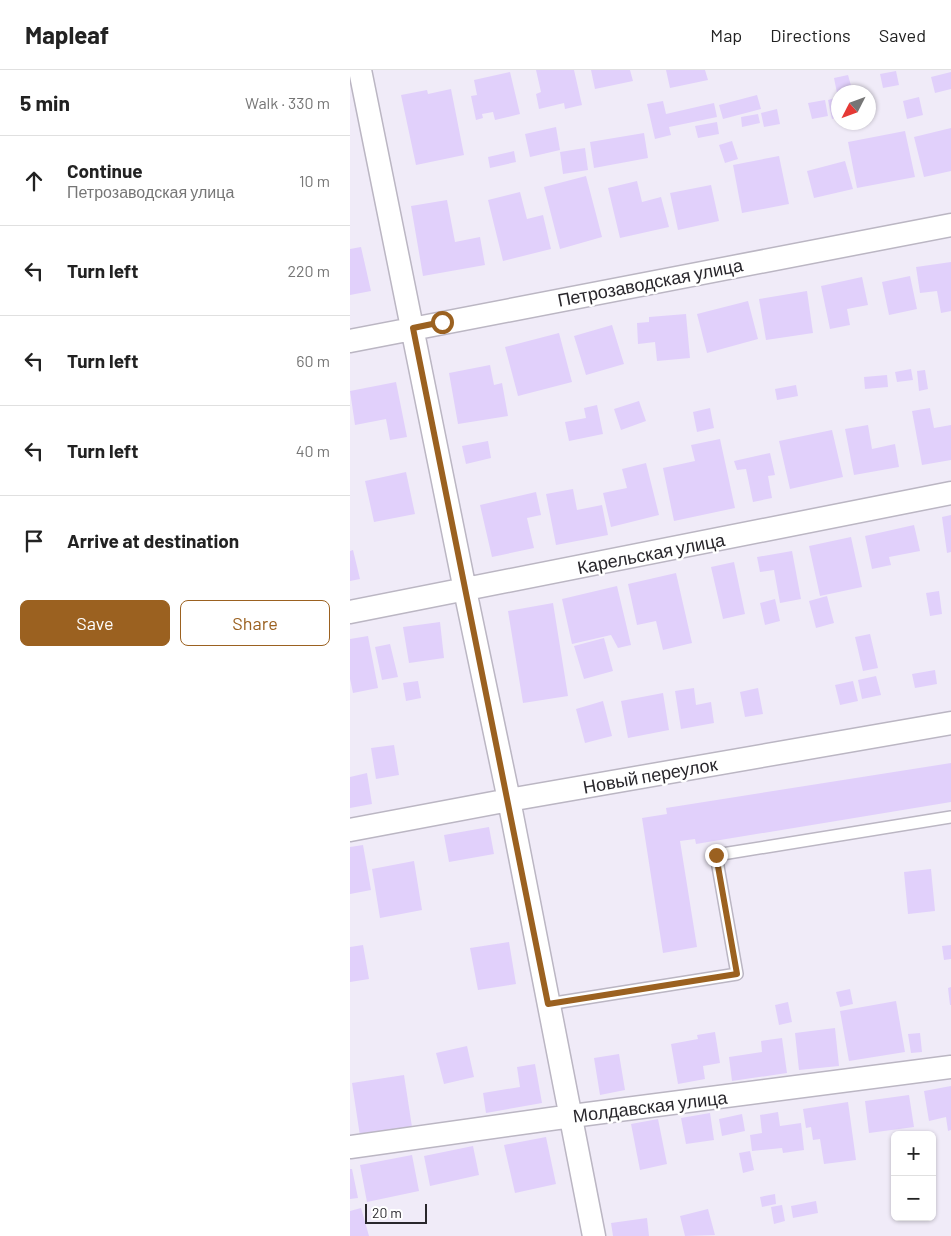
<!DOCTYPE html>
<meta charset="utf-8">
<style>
:root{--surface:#fff;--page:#f6f6f6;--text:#222;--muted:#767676;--line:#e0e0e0;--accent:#9b6120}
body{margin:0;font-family:Barlow,sans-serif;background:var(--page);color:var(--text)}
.controls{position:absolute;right:15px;bottom:15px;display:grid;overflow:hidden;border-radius:8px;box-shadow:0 1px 4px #0004}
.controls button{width:45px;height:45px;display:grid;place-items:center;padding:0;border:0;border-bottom:1px solid var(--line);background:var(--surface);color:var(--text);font:25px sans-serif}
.compass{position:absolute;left:481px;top:15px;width:45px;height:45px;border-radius:50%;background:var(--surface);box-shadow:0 1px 4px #0004;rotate:228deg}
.scale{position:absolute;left:15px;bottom:12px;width:62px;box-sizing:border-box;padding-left:5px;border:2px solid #29272c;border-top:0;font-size:14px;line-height:18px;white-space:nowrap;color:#29272c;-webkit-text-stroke:4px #fff;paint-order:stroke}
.stop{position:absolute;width:15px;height:15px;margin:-11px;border:4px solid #9b6120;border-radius:50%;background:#fff}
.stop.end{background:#9b6120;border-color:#fff;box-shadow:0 1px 5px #0008}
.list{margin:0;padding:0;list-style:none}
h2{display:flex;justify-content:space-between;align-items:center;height:65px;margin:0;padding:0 20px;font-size:21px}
h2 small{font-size:16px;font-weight:400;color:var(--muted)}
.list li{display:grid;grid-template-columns:32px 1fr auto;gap:15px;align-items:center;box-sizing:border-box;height:90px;padding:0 20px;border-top:1px solid var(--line)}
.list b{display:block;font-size:19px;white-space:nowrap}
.list p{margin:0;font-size:16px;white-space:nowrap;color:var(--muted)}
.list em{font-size:16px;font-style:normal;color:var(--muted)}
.actions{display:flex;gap:10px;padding:15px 20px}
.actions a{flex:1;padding:11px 0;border:1px solid var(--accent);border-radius:8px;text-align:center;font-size:18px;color:var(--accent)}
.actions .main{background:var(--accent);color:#fff}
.icon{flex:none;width:28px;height:28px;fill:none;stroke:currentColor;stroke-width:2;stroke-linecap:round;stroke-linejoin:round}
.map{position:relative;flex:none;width:601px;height:1166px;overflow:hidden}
header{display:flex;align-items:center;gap:30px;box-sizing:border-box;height:70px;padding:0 25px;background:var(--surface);border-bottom:1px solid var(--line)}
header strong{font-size:24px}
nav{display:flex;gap:28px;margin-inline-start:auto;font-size:18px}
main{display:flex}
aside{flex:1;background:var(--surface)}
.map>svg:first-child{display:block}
</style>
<header>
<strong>Mapleaf</strong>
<nav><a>Map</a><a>Directions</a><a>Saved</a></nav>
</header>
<main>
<aside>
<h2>5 min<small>Walk · 330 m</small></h2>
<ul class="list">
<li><svg class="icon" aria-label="ahead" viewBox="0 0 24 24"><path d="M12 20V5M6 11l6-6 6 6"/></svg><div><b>Continue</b><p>Петрозаводская улица</p></div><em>10 m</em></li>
<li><svg class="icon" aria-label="left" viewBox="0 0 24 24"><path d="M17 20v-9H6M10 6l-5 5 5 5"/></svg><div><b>Turn left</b></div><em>220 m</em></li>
<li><svg class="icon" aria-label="left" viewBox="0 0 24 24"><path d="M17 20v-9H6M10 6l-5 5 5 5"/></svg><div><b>Turn left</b></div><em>60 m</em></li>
<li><svg class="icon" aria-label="left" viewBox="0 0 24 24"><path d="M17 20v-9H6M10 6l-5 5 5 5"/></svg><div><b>Turn left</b></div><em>40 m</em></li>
<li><svg class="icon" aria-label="arrive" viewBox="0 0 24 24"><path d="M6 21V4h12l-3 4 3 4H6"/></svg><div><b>Arrive at destination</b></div></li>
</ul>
<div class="actions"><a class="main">Save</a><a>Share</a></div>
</aside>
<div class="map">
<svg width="601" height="1166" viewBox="0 0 601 1166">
<rect width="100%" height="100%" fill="#f0ebf8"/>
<path fill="#e1d0fb" d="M186 0H224L232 35 215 39 214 33 189 39 186 24 191 22Z
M241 0H280L283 11 245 19Z
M316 0H355L358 10 320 18Z
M546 1 549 15 533 18 530 4Z
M160 2 170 44 145 50 143 42 132 44 133 48 126 50 121 26 127 25 124 10Z
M601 2V19L585 23 581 7Z
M498 5 502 19 487 23 484 8Z
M101 19 114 85 66 95 51 25 77 20 78 24Z
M407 25 411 39 373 49 369 35Z
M488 27V47L482 49 478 30Z
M569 27 573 45 557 49 553 31Z
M475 30 478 46 462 49 458 33Z
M313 31 316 44 364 33 367 47 319 57 321 65 305 69 297 34Z
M427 39 430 54 414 57 411 43Z
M408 44 410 53 392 57 391 47Z
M367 52 369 64 348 68 345 56Z
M206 57 210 80 180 87 175 64Z
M601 58V101L574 107 564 67Z
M555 61 565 107 507 118 498 72Z
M294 63 298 88 244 98 240 72Z
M382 71 388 89 375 93 369 75Z
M235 78 238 100 213 104 210 82Z
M164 81 166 92 140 98 138 87Z
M429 86 439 134 392 143 383 95Z
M495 91 503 119 464 128 457 101Z
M236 106 252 167 210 179 194 117Z
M287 111 292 132 311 127 319 157 270 168 258 118Z
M361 115 369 151 328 160 320 123Z
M170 122 177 149 193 145 201 179 153 191 138 130Z
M97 130 105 172 130 167 135 195 73 206 61 136Z
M11 177 21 221 0 225V179Z
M601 192V241L591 243 587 221 570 223 566 197Z
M560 206 567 239 539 245 532 212Z
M512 207 518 235 497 239 500 255 480 259 471 216Z
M457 221 463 263 416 270 409 229Z
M398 231 408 269 357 283 347 244Z
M336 244 340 288 307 291 305 272 288 274 287 253 299 252V247Z
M262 255 274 294 236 305 224 266Z
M209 263 222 312 168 326 155 277Z
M140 295 144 315 152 313 158 346 108 354 99 303Z
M561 299 563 310 547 312 545 302Z
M575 300 578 319 569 321 567 301Z
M537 305 538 317 515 319 514 307Z
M46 312 57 367 40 370 36 349 5 355 0 321Z
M446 315 448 326 427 330 425 319Z
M289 331 296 351 271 360 264 339Z
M247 335 253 364 219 371 215 352 236 348 234 338Z
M360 338 364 358 347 362 343 342Z
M580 338 584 358 601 355V390L572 395 562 341Z
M518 355 522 379 545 374 549 397 504 405 495 359Z
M482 360 493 407 440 419 429 371Z
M370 369 385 438 324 451 313 398 345 391 341 375Z
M138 371 141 388 116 394 112 376Z
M420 383 425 405 418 406 422 428 403 432 396 399 387 400 384 391Z
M296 393 309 445 261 457 253 423 277 418 272 399Z
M56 402 65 444 24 452 15 411Z
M223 419 227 440 252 435 258 465 206 475 196 424Z
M186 422 191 445 177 448 184 478 142 487 130 435Z
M601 445V482L597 483 592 447Z
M564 455 570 481 539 487 541 495 522 499 515 466Z
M501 467 512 517 470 526 459 476Z
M3 480 10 509 0 511V481Z
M442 481 451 529 430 533 424 500 410 502 407 487Z
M384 492 395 544 373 549 361 497Z
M326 503 342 573 313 580 306 551 287 555 278 514Z
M267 516 281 575 268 578 261 565 222 574 212 529Z
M589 521 592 544 580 546 576 523Z
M477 526 484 553 466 558 459 531Z
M425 529 430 551 415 555 410 533Z
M203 533 218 626 173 633 158 541Z
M90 552 94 588 59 593 53 557Z
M520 564 528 598 513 601 505 567Z
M18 566 28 618 3 623 0 609V569Z
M254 568 263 601 234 609 224 576Z
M40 574 48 607 32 610 25 577Z
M585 600 587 614 565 618 562 604Z
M526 606 531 625 512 629 508 610Z
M68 611 71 628 56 631 53 613Z
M503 611 508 631 490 635 485 615Z
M344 618 346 635 361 632 364 653 331 659 325 621Z
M408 618 413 644 395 647 390 622Z
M313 623 319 660 278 668 271 631Z
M253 631 262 666 235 673 226 639Z
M44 675 49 705 26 709 21 678Z
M601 693V732L346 774 345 769 330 771 347 877 313 883 292 748 317 744 316 738Z
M17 703 22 734 0 738V707Z
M139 757 144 784 99 792 94 765Z
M13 775 21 820 0 824V777Z
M64 791 72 840 30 848 22 799Z
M581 799 585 841 558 844 554 802Z
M159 872 166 914 128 920 120 878Z
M13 875 19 909 0 912V877Z
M601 875V889L594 890 592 876Z
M601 917V935H600L598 918Z
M500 919 503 934 490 937 486 922Z
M546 931 555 982 499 991 490 941Z
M438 932 442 952 429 955 425 935Z
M485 958 489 996 449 1000 445 963Z
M365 962 370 993 353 996 355 1009 328 1014 321 974 348 969 347 965Z
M570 963 572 982 561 983 558 964Z
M432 968 437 1003 382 1011 379 987 412 982 411 971Z
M117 976 124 1007 94 1014 86 983Z
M269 984 275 1020 250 1025 244 988Z
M185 994 192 1033 136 1043 133 1023 170 1017 167 997Z
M54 1005 62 1057 10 1066 2 1013Z
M601 1016V1060L598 1061 596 1047 579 1051 574 1021Z
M559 1025 564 1057 519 1063 515 1031Z
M498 1032 506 1090 474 1094 470 1069 463 1070 461 1057 456 1058 453 1039Z
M428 1042 430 1056 451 1053 454 1080 433 1083 432 1078 402 1081 400 1065 412 1063 410 1045Z
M360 1043 364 1070 336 1074 331 1048Z
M392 1044 395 1061 372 1066 369 1049Z
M308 1049 317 1094 290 1100 281 1054Z
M196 1067 206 1114 165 1123 154 1075Z
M123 1076 129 1105 80 1116 74 1086Z
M400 1081 404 1100 393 1103 389 1083Z
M62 1085 69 1121 17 1132 10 1095Z
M0 1099H2L8 1128 0 1129Z
M425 1124 426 1134 412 1137 410 1127Z
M466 1131 468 1143 443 1148 441 1136Z
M432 1135 435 1151 424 1154 421 1137Z
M11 1138 19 1166H0V1141Z
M358 1139 365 1165 335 1166 330 1146Z
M297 1148 299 1166H263L261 1153Z"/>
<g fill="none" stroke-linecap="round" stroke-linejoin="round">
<g stroke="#bbb6c3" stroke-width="14">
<path id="lane" d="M198 934 387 904 366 785 601 747"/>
</g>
<g stroke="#bbb6c3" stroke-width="25">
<path id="street" d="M10 0 115 520 159 730 244 1166
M0 271 601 155
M0 542 601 423
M0 760 159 730 601 653
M0 1077 222 1046 601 997"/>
</g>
<use href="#lane" stroke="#fff" stroke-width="11"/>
<use href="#street" stroke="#fff" stroke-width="22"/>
</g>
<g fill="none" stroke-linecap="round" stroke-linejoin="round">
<path stroke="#9b6120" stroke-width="6" d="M92 252 63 258C107 483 155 708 198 934L387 904 366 785"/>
</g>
<g text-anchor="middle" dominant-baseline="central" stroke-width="5" stroke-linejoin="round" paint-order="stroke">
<g font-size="18" fill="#29272c" stroke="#fff">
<text transform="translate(300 212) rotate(-11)">Петрозаводская улица</text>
<text transform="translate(301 483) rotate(-11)">Карельская улица</text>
<text transform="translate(300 705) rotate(-10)">Новый переулок</text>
<text transform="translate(300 1036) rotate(-7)">Молдавская улица</text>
</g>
</g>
</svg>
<div class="controls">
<button>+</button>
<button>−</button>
</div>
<svg class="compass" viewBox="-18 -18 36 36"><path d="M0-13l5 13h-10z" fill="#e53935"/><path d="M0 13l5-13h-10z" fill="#767676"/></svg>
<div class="scale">20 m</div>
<div class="stop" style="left:92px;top:252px"></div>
<div class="stop end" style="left:366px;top:785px"></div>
</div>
</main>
